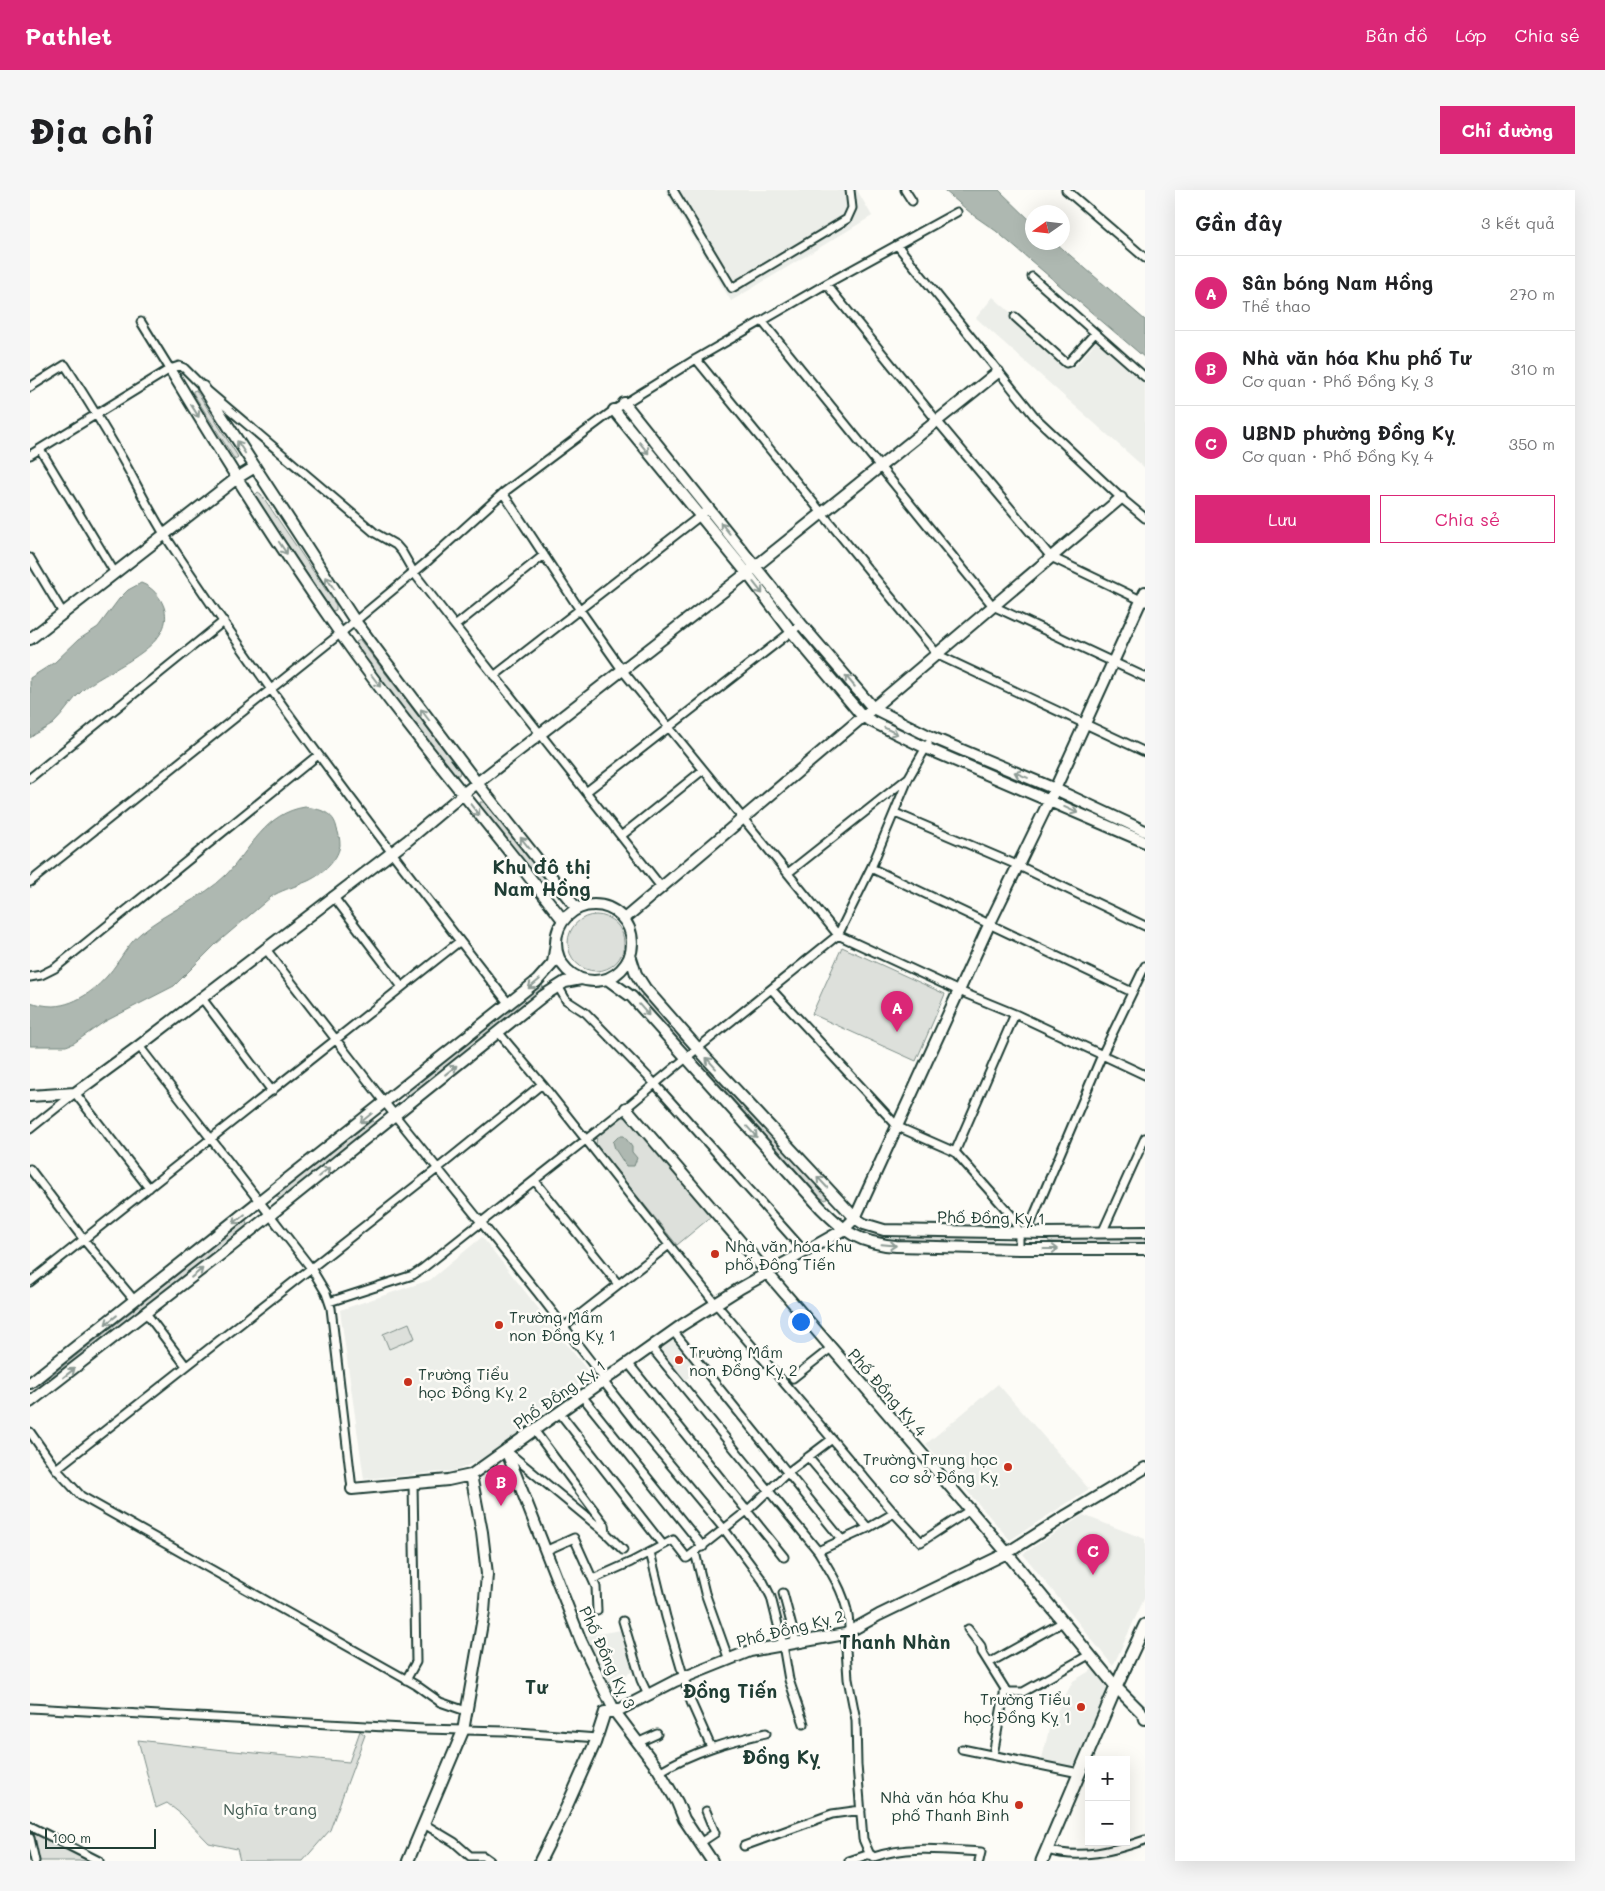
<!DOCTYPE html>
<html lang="vi">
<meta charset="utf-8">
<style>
:root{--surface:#fff;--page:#f6f6f6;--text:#202124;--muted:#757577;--line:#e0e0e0;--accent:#db2777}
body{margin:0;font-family:Mali,sans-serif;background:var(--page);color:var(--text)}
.controls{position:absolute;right:15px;bottom:15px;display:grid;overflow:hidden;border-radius:0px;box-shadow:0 5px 20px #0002}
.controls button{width:45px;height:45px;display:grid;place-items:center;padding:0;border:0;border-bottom:1px solid var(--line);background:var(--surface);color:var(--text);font:25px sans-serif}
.compass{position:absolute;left:995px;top:15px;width:45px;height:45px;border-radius:50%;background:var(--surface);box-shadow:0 5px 20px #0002;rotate:256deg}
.scale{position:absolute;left:15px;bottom:12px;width:111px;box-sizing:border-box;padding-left:5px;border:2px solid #1f3d34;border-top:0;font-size:14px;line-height:18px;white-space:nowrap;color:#1f3d34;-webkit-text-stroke:4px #fdfcf7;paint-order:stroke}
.you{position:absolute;left:770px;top:1131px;width:18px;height:18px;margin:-12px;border:4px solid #fff;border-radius:50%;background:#1a73e8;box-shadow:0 0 0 8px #1a73e833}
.badge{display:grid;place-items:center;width:32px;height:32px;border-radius:50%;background:var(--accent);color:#fff;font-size:16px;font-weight:700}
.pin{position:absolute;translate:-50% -41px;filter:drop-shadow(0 1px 2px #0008)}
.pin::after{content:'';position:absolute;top:26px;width:18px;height:15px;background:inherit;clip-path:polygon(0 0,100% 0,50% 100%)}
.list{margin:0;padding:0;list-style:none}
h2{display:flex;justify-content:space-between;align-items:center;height:65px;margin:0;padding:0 20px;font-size:21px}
h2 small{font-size:16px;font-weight:400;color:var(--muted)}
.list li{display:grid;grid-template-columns:32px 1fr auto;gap:15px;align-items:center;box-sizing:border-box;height:75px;padding:0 20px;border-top:1px solid var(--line)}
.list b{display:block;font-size:19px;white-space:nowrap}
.list p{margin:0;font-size:16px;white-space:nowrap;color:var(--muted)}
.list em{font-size:16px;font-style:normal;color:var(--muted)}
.actions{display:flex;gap:10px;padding:15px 20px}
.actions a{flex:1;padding:11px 0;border:1px solid var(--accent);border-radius:0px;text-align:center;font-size:18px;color:var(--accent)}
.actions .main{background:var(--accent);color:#fff}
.map{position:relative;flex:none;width:1115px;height:1671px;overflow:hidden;border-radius:0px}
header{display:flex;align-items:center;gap:30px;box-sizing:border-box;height:70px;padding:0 25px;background:var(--accent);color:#fff}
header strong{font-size:24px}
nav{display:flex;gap:28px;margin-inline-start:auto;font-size:18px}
.intro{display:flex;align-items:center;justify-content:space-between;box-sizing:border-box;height:120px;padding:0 30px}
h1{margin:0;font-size:35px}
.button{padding:12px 22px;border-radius:0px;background:var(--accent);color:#fff;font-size:18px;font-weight:700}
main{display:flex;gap:30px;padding:0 30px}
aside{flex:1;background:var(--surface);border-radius:0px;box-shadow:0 5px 20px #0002}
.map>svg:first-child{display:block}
</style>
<header>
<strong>Pathlet</strong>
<nav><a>Bản đồ</a><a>Lớp</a><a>Chia sẻ</a></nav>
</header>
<div class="intro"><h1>Địa chỉ</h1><a class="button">Chỉ đường</a></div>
<main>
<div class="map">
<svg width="1115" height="1671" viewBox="0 0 1115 1671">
<rect width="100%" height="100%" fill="#fdfcf7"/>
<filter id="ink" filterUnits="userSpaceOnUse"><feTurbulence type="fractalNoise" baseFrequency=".02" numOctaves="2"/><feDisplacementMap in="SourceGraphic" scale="10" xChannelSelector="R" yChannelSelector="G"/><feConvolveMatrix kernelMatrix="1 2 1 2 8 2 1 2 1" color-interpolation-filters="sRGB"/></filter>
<g filter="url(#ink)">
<path fill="#eceee9" d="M635 0H827L842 26 701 111Z
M963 107 1044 178 1067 150 1115 192V278L946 128Z
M452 1047 557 1180 556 1188 461 1264 430 1279 423 1281 334 1289 310 1120 400 1090Z
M645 1146 671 1179 652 1192 626 1161Z
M968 1194 1059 1299 980 1350 896 1254Z
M1053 1325 1115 1349V1407L1083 1476 993 1364Z
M591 1440 606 1480 576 1494 555 1446Z
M1063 1479 1081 1499 1056 1546 1044 1581 1011 1573 1020 1535 1043 1491Z"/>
<path fill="#dde0db" stroke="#7e8e88" d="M166 200 207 265 208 268 205 270 163 203V201Z
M228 302 231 304 306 415V420L302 421 226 307 225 305Z
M330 450 430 581 429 585H423L327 457 326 452Z
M450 612H454L525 697V703H519L451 619Z
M538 753a28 28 0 1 1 56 0a28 28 0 1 1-56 0Z
M812 757 915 804 886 871 782 824Z
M511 795 513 796 512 799 377 908 375 907 374 904Z
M613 803 653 849 652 850H649L611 807Z
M679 875 797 1006 796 1010 791 1008 678 881 676 876Z
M592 927 599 928 682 1026 647 1055 566 955 567 946Z
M343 930 344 934 251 1009 247 1007V1005Z
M216 1030 217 1035 81 1144 7 1200V1197Z
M871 1046 961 1047 964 1049 961 1052 872 1051 869 1048Z
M1020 1048 1115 1049V1054L1022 1052 1018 1051Z
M379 1133 385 1148 359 1159 353 1144Z
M330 1541 335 1545 300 1640 273 1671H210L207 1659 179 1653 151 1624 137 1613 126 1618 108 1550 194 1560 319 1572Z
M0 1636 69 1671H5L0 1648Z"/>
<path fill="#aeb8b1" stroke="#75877f" d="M914 0H969L1002 32V52L1026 53 1115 130V168L966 41 943 25Z
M111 393C122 397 130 406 134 417 147 457 77 479 54 499 42 509 35 523 23 534 16 539 7 542 0 548V488L25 472 48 450 68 437 89 409 98 400Z
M275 617C290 619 304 622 307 639 309 644 310 650 310 655 308 672 288 688 273 693 262 698 251 700 241 707L186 754 144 796 74 832 44 853 36 856H0V812C7 814 15 816 23 816 48 815 71 796 85 776 93 765 100 752 111 743 137 721 172 709 196 685 221 659 235 623 275 617Z
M589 946H594L602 957V962L607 968 604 976H596L585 959 583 952Z"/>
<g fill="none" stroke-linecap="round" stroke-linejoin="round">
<g stroke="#1f3d34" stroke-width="11">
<path id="street" d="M643 0 702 98 817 29 822 18 820 0
M875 0 882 11
M1036 0 1115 68
M867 55 1006 228 1091 308 1115 328
M1002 87 1115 187
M796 94 908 232 1021 367 1115 412
M985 127 1036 173 1039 172 1065 143
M732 131 963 416 1115 487
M111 132 140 179
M666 169 908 465 1115 562
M0 197 35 175C57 209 78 243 98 279 110 301 122 325 136 347 242 508 360 662 479 814
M10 259 85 383
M0 265 140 179 149 176 154 178 173 197 345 343 366 355 372 362 384 383 425 436 632 698
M473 303 550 420 593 481 808 745 929 801 985 824 1115 885
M0 368 33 423
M425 436 514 365
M464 486 679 319
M0 588 194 431
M556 602 771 434
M865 623 987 675 1115 736
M591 646 673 580
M841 678 1102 802
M758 683 878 588
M0 692 311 443 399 370 473 303 584 220 666 169 796 94 927 22
M303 706 372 797
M235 758 355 913 508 1103 575 1190
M0 787 11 785 25 778 288 565
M528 796 536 810 556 823 625 894 775 1062
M742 800 868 937 925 962 982 1026 989 1042V1059
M171 807 242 901
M469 843 512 894 685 1113 785 1229 864 1323 891 1352 940 1320
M109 856 281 1078 296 1103 301 1118 322 1299
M0 939 45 903 119 998
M925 962 985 824
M0 979 54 1050 105 1111
M505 991 588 1094
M997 1042 1072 865 1115 776
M1072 1043 1115 948
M0 1092 430 751
M299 1112 383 1085 392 1079 596 918 668 858 808 745 841 678 879 587 898 554
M116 1123 156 1176
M535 1136 639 1055
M643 1141 812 1350
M621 1157 788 1361C803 1385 820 1411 819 1440
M598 1173 754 1367
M763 1188 801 1158
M573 1191 609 1237 694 1339 733 1391 741 1407 753 1455 759 1490 774 1534
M552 1206 673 1357
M529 1222 633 1355
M504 1240 575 1335 576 1343
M0 1242 26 1279 51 1306 386 1495 410 1512 436 1521
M478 1262 576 1343 593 1360
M778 1267 838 1338
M26 1279 407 979 512 894
M515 1361 544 1348 566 1397 567 1421
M788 1361 838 1338 864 1323
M620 1362 636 1427 661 1512 681 1557
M665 1362 675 1403 699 1470
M563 1389 601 1372 643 1350 657 1368 718 1320 757 1283 802 1249
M753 1403 766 1452
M593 1431 611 1490 618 1505
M938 1439 951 1456 952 1462 975 1499 963 1565
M815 1444 818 1489 826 1530 827 1575 833 1649 840 1665
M959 1473 1033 1432
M376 1490 386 1472 383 1293
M974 1502H993L1059 1465
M0 1518 393 1539 475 1541 567 1548
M607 1553 627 1544
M932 1559 1049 1583
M629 1582C664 1561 697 1552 736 1543
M394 1634 424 1652 440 1666H453L460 1671
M0 1636 69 1671
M0 1648 5 1671
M670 1653 685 1643 676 1621
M714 1656 802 1624 831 1620
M1017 1660C1051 1670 1083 1661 1115 1650
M819 1671 840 1664 844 1667C878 1655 915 1660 951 1662L949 1671"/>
</g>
<g stroke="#1f3d34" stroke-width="14">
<path id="secondary" d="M140 179C194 269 250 358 310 443 380 542 459 634 533 730
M173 197 325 431 447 593 547 719
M594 213 771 434 843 518 901 547 1025 599 1115 641
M584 220 717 383 761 441 833 527 896 558 1115 652
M0 449 207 288 225 277
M526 753a38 38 0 1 1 76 0a38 38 0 1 1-76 0Z
M594 729 1091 308
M600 765 606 784 615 798 678 870 825 1028 834 1034 854 1040 1015 1043 1115 1042
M577 789 602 807 791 1018C816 1043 829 1053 866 1056L989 1059H1115
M0 906 45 903 109 856 377 651 433 604 726 376 968 182
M596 918 977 1363 1086 1497 1114 1525 1115 1529
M0 1193 507 791 523 773 526 753
M0 1212 199 1058 513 806 535 792 551 789
M476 1260 551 1451 585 1522 628 1579 647 1612 654 1629 682 1671
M322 1299 418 1290 441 1285 652 1135 709 1099 813 1040 825 1028 959 735 1025 599 1115 402
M378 1671 433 1541 454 1422 457 1384 452 1342 441 1285
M510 1671 532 1627 565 1553 575 1522H585L645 1491 720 1461 815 1444 849 1425 977 1363 1037 1325 1115 1278"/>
</g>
<g stroke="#1f3d34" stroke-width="15">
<path id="primary" d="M1012 1671 1086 1497 1115 1435"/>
</g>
<use href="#street" stroke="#fdfcf7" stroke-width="7"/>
<use href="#secondary" stroke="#fdfcf7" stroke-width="10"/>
<use href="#primary" stroke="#fdfcf7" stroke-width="11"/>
</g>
<defs><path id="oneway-shaft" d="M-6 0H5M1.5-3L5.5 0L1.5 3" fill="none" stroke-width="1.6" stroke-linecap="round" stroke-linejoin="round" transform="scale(1.25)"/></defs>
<g stroke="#8e9c96">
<use href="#oneway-shaft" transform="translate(165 221) rotate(58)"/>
<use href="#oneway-shaft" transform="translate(211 257) rotate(-123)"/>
<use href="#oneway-shaft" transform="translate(614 258) rotate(51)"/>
<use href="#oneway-shaft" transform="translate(695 338) rotate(-129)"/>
<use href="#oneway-shaft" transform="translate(253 358) rotate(56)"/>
<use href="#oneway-shaft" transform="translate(300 393) rotate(-124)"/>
<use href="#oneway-shaft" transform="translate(728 398) rotate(52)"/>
<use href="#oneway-shaft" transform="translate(346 491) rotate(53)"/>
<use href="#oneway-shaft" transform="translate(820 491) rotate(-130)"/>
<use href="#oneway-shaft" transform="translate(395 525) rotate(-127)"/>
<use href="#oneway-shaft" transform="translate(861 541) rotate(26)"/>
<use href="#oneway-shaft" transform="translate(991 585) rotate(-157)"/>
<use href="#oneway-shaft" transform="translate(445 620) rotate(51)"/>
<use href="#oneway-shaft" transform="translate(1041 620) rotate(24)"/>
<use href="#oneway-shaft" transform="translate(495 653) rotate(-129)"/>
<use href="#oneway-shaft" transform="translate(504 794) rotate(141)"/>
<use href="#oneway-shaft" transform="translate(614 820) rotate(49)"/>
<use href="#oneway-shaft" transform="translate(681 873) rotate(-132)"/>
<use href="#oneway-shaft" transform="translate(421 880) rotate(-38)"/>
<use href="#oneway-shaft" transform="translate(336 928) rotate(141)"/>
<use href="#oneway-shaft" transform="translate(722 942) rotate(48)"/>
<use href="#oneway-shaft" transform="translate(294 982) rotate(-39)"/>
<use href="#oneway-shaft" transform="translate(792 992) rotate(-133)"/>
<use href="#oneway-shaft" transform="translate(209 1029) rotate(142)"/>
<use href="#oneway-shaft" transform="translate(859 1055) rotate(5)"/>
<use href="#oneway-shaft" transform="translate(1021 1059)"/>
<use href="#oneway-shaft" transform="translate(167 1083) rotate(-38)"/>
<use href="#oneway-shaft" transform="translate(81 1130) rotate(142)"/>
<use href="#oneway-shaft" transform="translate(39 1183) rotate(-38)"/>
</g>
</g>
<g fill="#c8321e" stroke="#fdfcf7" stroke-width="2">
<circle cx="685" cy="1064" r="5"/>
<circle cx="469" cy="1135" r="5"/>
<circle cx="649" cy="1170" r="5"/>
<circle cx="378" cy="1192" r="5"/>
<circle cx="978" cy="1277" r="5"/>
<circle cx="1051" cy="1517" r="5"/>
<circle cx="989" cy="1615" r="5"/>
</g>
<g text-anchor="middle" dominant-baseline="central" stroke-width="5" stroke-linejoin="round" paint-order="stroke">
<g font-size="16" fill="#1f3d34" stroke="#fdfcf7">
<text transform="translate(961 1027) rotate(1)">Phố Đồng Kỵ 1</text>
<text transform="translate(858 1202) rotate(49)">Phố Đồng Kỵ 4</text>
<text transform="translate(529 1204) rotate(-35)">Phố Đồng Kỵ 1</text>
<text transform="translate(760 1438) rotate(-14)">Phố Đồng Kỵ 2</text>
<text transform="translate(578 1467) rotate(65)">Phố Đồng Kỵ 3</text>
</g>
<g font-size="16" fill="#1f3d34" stroke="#fdfcf7" text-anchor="start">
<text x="695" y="1055">Nhà văn hóa khu<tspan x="695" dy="18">phố Đông Tiến</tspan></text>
<text x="479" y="1126">Trường Mầm<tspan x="479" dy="18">non Đồng Kỵ 1</tspan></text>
<text x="659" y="1161">Trường Mầm<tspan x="659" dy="18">non Đồng Kỵ 2</tspan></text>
<text x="388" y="1183">Trường Tiểu<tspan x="388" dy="18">học Đồng Kỵ 2</tspan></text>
<text x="968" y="1268" text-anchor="end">Trường Trung học<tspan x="968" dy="18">cơ sở Đồng Kỵ</tspan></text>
<text x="1041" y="1508" text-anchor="end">Trường Tiểu<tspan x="1041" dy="18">học Đồng Kỵ 1</tspan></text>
<text x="979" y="1606" text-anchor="end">Nhà văn hóa Khu<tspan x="979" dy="18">phố Thanh Bình</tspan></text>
</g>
<g font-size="16" fill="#455e55" stroke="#fdfcf7">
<text x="240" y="1618">Nghĩa trang</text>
</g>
<g font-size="19" font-weight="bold" fill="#1f3d34" stroke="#fdfcf7">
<text x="512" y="676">Khu đô thị<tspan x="512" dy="22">Nam Hồng</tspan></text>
<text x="865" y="1451">Thanh Nhàn</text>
<text x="506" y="1496">Tư</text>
<text x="700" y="1500">Đồng Tiến</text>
<text x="751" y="1566">Đồng Kỵ</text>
</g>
</g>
</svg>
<div class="controls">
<button>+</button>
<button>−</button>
</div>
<svg class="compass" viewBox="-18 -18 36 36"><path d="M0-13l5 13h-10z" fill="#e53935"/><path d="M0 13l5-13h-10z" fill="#757577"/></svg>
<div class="scale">100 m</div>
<div class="you"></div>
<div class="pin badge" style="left:867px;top:842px">A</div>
<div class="pin badge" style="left:471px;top:1316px">B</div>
<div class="pin badge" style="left:1063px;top:1385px">C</div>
</div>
<aside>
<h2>Gần đây<small>3 kết quả</small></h2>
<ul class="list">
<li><span class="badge">A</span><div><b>Sân bóng Nam Hồng</b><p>Thể thao</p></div><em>270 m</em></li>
<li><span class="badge">B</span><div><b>Nhà văn hóa Khu phố Tư</b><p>Cơ quan · Phố Đồng Kỵ 3</p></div><em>310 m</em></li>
<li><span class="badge">C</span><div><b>UBND phường Đồng Kỵ</b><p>Cơ quan · Phố Đồng Kỵ 4</p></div><em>350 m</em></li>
</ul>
<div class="actions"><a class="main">Lưu</a><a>Chia sẻ</a></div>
</aside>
</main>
